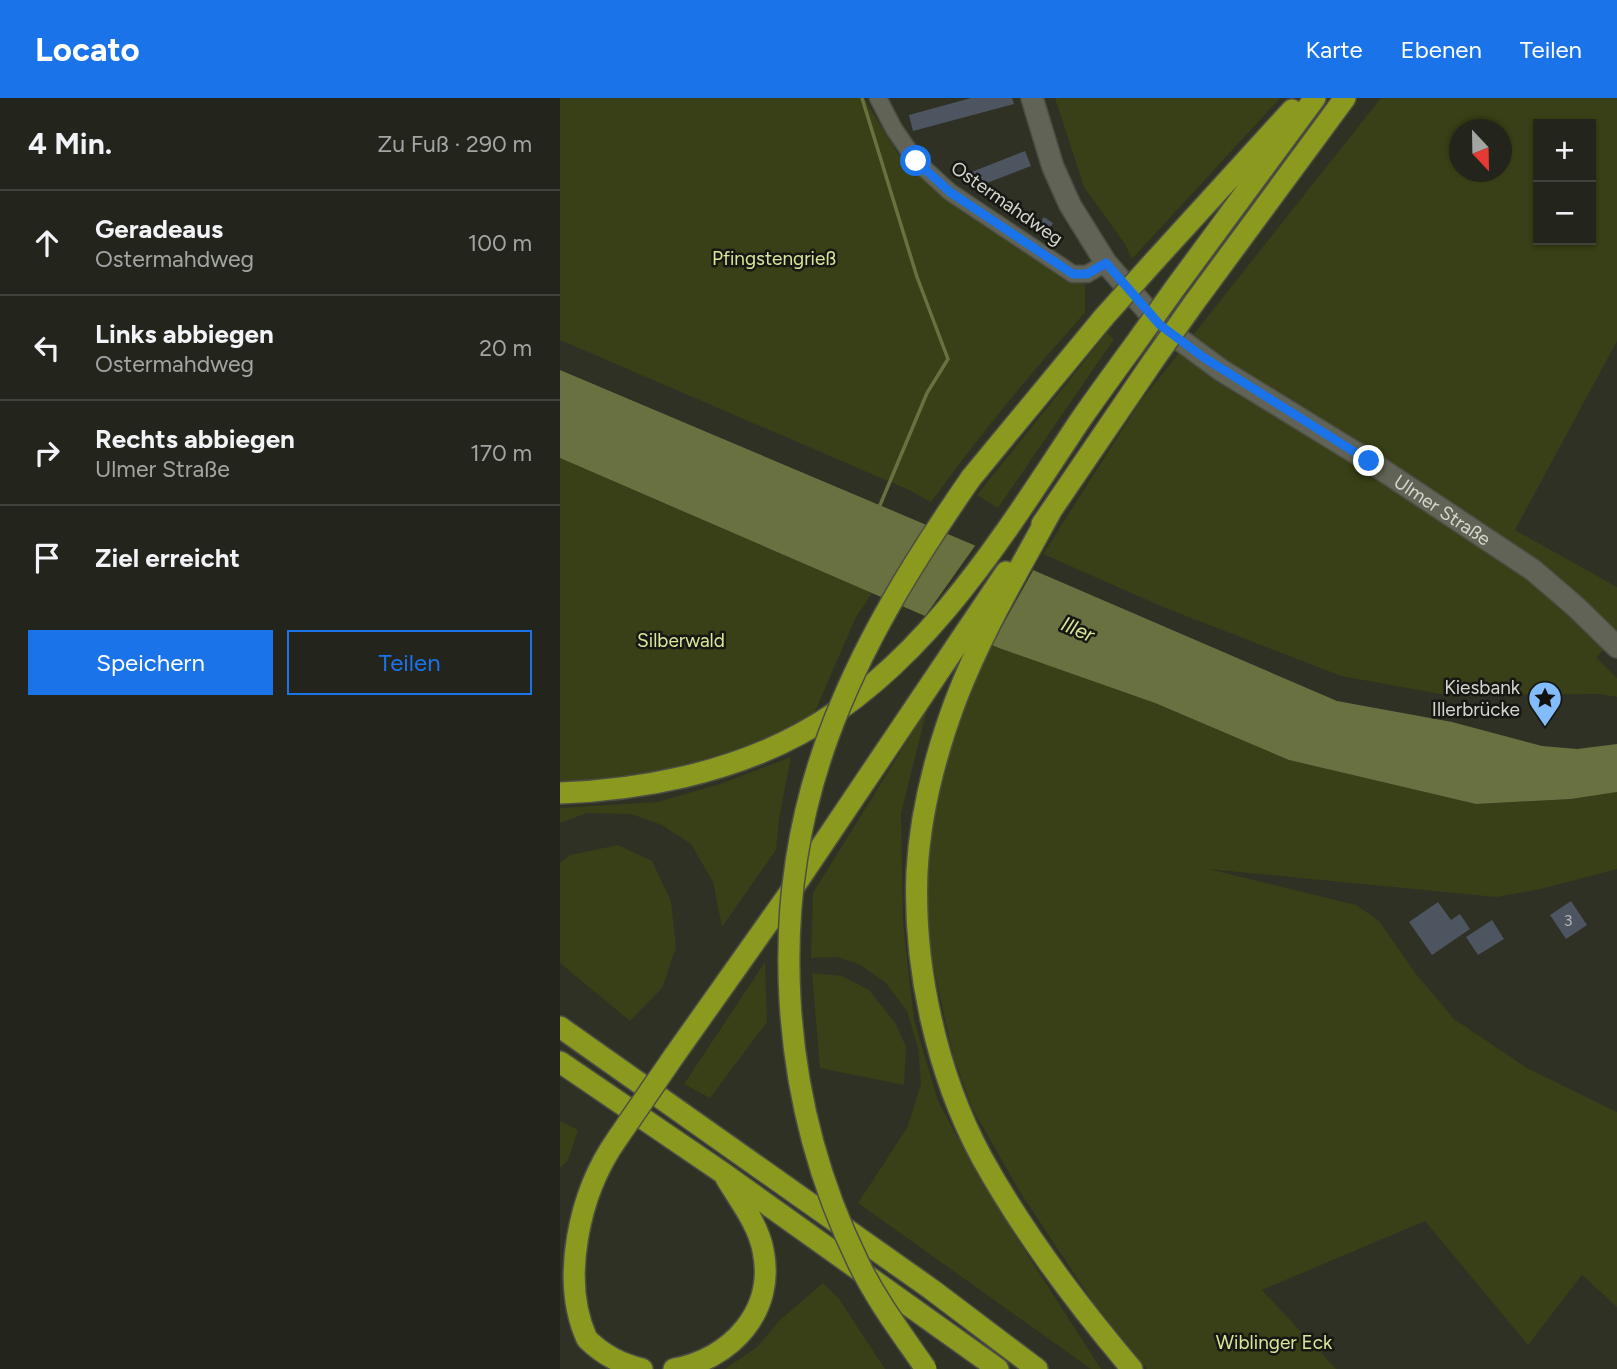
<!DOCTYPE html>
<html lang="de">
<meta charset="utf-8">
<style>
:root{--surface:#23251c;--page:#2b2d25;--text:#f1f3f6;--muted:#a3a5a3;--line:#40423b;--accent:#1a73e8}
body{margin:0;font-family:Figtree,sans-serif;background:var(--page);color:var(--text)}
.controls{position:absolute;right:21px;top:21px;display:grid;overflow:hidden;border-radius:0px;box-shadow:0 2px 5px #0004}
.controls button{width:63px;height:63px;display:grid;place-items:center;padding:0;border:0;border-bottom:2px solid var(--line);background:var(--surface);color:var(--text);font:35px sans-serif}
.compass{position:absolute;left:889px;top:21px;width:63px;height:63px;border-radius:50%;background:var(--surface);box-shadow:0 2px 5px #0004;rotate:158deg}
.stop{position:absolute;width:21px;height:21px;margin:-16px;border:5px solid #1a73e8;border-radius:50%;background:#fff}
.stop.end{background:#1a73e8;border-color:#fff;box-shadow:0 2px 7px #0008}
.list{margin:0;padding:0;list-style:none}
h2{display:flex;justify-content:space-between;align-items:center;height:91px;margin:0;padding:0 28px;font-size:30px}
h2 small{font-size:23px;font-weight:400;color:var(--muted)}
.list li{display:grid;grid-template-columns:46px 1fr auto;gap:21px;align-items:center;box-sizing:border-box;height:105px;padding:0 28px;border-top:2px solid var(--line)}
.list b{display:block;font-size:26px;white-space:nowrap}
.list p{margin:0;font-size:23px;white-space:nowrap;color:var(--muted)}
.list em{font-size:23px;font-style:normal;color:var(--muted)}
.actions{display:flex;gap:14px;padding:21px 28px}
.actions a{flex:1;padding:16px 0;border:2px solid var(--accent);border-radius:0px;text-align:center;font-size:24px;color:var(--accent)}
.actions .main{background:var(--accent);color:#fff}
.icon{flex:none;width:38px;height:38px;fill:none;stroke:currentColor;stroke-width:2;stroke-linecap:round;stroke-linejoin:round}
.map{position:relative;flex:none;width:1057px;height:1271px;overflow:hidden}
header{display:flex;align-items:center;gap:42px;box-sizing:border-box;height:98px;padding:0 35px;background:var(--accent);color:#fff}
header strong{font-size:33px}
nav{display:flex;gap:38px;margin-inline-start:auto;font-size:24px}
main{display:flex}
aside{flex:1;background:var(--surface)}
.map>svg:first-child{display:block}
</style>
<header>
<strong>Locato</strong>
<nav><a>Karte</a><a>Ebenen</a><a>Teilen</a></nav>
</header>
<main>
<aside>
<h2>4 Min.<small>Zu Fuß · 290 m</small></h2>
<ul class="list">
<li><svg class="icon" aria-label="ahead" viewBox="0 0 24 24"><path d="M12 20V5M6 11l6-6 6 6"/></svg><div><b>Geradeaus</b><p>Ostermahdweg</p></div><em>100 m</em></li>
<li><svg class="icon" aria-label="left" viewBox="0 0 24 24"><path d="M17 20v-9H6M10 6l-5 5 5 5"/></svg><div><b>Links abbiegen</b><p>Ostermahdweg</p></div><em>20 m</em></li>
<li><svg class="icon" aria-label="right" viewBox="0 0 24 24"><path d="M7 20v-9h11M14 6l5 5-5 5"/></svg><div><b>Rechts abbiegen</b><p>Ulmer Straße</p></div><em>170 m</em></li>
<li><svg class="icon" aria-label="arrive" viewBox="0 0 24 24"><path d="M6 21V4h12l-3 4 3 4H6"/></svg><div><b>Ziel erreicht</b></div></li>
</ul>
<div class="actions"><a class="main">Speichern</a><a>Teilen</a></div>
</aside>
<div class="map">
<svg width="1057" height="1271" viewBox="0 0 1057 1271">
<rect width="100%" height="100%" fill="#2f3125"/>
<path fill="#393f16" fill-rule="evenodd" d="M0 0H304L338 56 504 173 525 186V215C470 275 419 338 371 404L349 392 0 242Z
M495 0H720L572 161 565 146 524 89Z
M821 0H1057V243L955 432 1057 489V540L1036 559 1057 580V599L1039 596 886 597 781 578 603 509 483 456 580 304ZM978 26H1031V142H978ZM900 32H942V74H900Z
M547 235 554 241 438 410 417 397Z
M0 360 312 495 296 519 249 627 134 666 34 684 0 686Z
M430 546 595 605 729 662 916 706 1011 701 1057 694V771L981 791 936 799 649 771 796 807 819 823 856 876 894 921 967 970 1057 1014V1209L1022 1177 968 1247 865 1123 702 1192 776 1271H587L533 1204 460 1094 412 1010 393 957 369 849 367 761 381 675 398 616Z
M367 611 341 715 343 825 354 922 378 1003 413 1068 458 1142 541 1271H531L298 1105 347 1030 361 986 358 950 347 913 326 885 299 866 277 859 251 860 253 795Z
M231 659 219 721 216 752 162 829 153 784 131 746 102 727 71 716 27 715 0 725V710L97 704 160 686Z
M58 747 92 763 111 803 116 850 102 890 70 923 0 865V765L10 757Z
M205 864 207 924 150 1000 124 986Z
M252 875 282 878 309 892 336 926 346 949 344 987 260 970Z
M0 1023 18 1032 8 1062 0 1070Z
M263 1185 279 1201 325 1271H165L197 1249 220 1222Z"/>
<path fill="#697141" d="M0 272 473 472 777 603 892 624 982 648 1017 651 1057 646V694L1011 701 916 706 729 662 595 605 439 550 0 360Z"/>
<path fill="#2f3125" d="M417 445 475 469 430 550 363 521Z"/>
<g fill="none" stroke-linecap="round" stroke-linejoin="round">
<path stroke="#697141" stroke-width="3.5" d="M302 0 357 179 388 261 367 295 318 412"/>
</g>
<path fill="#4c5560" d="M411 0H452L454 6 353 33 349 17Z
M465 53 471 68 414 90 409 75Z
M484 119 493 125 487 135 478 128Z
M1011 803 1027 827 1006 841 990 817Z
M878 804 891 822 900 816 910 831 872 857 849 824Z
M932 822 944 841 918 857 906 839Z"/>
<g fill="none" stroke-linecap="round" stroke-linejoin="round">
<g stroke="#4c4e44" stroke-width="19">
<path id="street" d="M318 0 334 31 356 63 390 94 513 176H527L546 165"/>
</g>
<g stroke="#4c4e44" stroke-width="24">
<g id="secondary">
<path id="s1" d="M472 0 493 69 510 107 546 165 600 227 661 272 809 363 973 472 1016 509 1057 549"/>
</g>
</g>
<g stroke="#4c4e44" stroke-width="24">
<path id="highway" d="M597 160 732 12
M615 190 755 0
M634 205 785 0
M411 380 544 219
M490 415C456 477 420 538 395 604 375 658 360 717 357 774 353 869 377 977 422 1060 464 1136 516 1205 572 1271
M482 426 593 263
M0 695C81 692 168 675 240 636 364 569 444 437 519 324 537 298 556 272 575 246
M0 929 371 1191 477 1271
M114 958 240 780 446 474
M0 964 163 1075 438 1271
M57 1041C19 1095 0 1182 27 1241 43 1257 60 1266 82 1271
M114 1271C171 1261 216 1213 203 1152 198 1126 179 1102 166 1080"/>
</g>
<use href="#street" stroke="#606355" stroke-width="16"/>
<use href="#secondary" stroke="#606355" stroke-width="21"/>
<use href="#highway" stroke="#8b991f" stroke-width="21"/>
<g stroke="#4c4e44" stroke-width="24" stroke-linecap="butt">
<path id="highway-bridge" d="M544 219 597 160
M575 246 615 190
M593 263 634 205
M57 1041 114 958
M366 1271C342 1236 316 1202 298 1164 219 1002 206 808 268 639 302 545 355 461 411 380"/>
</g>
<use href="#highway-bridge" stroke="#8b991f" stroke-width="21"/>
</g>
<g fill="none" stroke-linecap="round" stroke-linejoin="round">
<path stroke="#1a73e8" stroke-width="9" d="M356 63 390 94 513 176H527L546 165 600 227 643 259 809 363"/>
</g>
<defs>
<g id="sight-pin" transform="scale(1.75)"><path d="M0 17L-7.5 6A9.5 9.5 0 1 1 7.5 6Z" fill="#83bcfb" stroke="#171813"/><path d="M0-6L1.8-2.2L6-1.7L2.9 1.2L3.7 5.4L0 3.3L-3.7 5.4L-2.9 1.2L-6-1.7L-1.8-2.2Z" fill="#111"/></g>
</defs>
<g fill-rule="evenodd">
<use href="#sight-pin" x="985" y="600"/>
</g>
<g text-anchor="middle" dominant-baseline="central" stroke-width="5" stroke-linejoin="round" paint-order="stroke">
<g font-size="16" fill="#b2b6b2">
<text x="1008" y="822">3</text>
</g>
<g font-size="19" fill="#d4d6ce" stroke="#171813">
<text transform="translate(447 105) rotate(35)">Ostermahdweg</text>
<text stroke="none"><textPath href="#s1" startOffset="602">Ulmer Straße</textPath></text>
</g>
<g font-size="19" fill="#dae79a" stroke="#171813">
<text x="214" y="160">Pfingstengrieß</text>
<text x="121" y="542">Silberwald</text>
<text x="714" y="1244">Wiblinger Eck</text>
</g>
<g font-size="19" fill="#d4d6ce" stroke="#171813" text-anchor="end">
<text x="960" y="589">Kiesbank<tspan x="960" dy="22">Illerbrücke</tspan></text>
</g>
<g font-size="21" font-style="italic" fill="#d8e698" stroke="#171813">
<text transform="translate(518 531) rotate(23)">Iller</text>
</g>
</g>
</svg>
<div class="controls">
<button>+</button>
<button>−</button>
</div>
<svg class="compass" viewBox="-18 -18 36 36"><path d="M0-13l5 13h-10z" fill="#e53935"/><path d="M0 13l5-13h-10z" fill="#a3a5a3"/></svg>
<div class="stop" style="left:356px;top:63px"></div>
<div class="stop end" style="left:809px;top:363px"></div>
</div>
</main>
